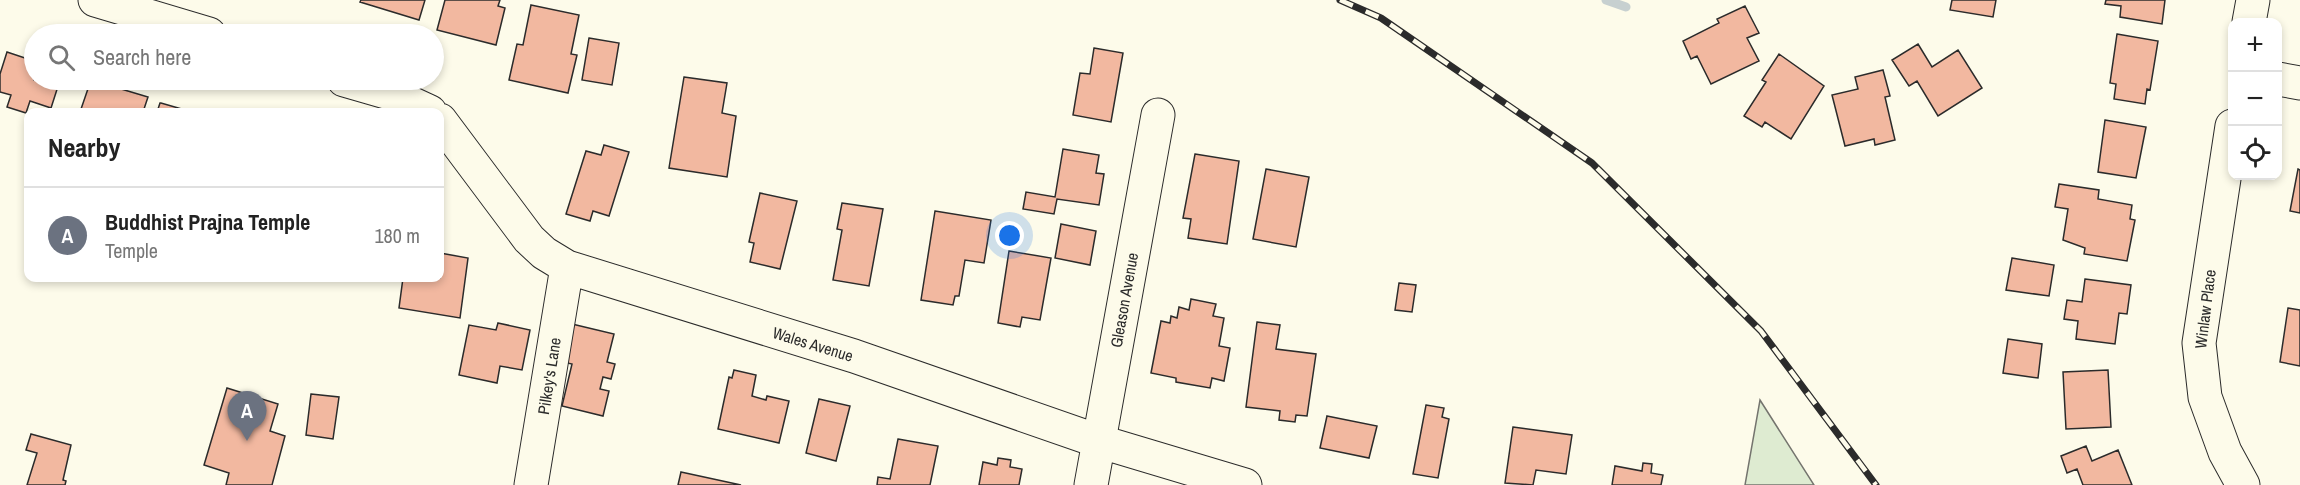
<!DOCTYPE html>
<meta charset="utf-8">
<style>
:root{--surface:#fff;--page:#f6f6f6;--text:#222;--muted:#767676;--line:#e0e0e0;--accent:#c62828}
body{margin:0;font-family:"Archivo Narrow",sans-serif;background:var(--page);color:var(--text)}
.controls{position:absolute;right:18px;top:18px;display:grid;overflow:hidden;border-radius:12px;box-shadow:0 3px 9px #0003}
.controls button{width:54px;height:54px;display:grid;place-items:center;padding:0;border:0;border-bottom:2px solid var(--line);background:var(--surface);color:var(--text);font:30px sans-serif}
.you{position:absolute;left:1010px;top:236px;width:21px;height:21px;margin:-15px;border:4px solid #fff;border-radius:50%;background:#1a73e8;box-shadow:0 0 0 9px #1a73e833}
.badge{display:grid;place-items:center;width:39px;height:39px;border-radius:50%;background:var(--accent);color:#fff;font-size:20px;font-weight:700}
.pin{position:absolute;translate:-50% -50px;filter:drop-shadow(0 2px 3px #0008)}
.pin::after{content:'';position:absolute;top:32px;width:21px;height:18px;background:inherit;clip-path:polygon(0 0,100% 0,50% 100%)}
.list{margin:0;padding:0;list-style:none}
h2{display:flex;justify-content:space-between;align-items:center;height:78px;margin:0;padding:0 24px;font-size:26px}
h2 small{font-size:20px;font-weight:400;color:var(--muted)}
.list li{display:grid;grid-template-columns:39px 1fr auto;gap:18px;align-items:center;box-sizing:border-box;height:96px;padding:0 24px;border-top:2px solid var(--line)}
.list b{display:block;font-size:22px;white-space:nowrap}
.list p{margin:0;font-size:20px;white-space:nowrap;color:var(--muted)}
.list em{font-size:20px;font-style:normal;color:var(--muted)}
.icon{flex:none;width:33px;height:33px;fill:none;stroke:currentColor;stroke-width:2;stroke-linecap:round;stroke-linejoin:round}
.map{position:relative;flex:none;width:2300px;height:485px;overflow:hidden}
.search{position:absolute;background:var(--surface);box-shadow:0 3px 9px #0003;left:24px;top:24px;width:420px;height:66px;display:flex;align-items:center;gap:15px;box-sizing:border-box;padding:0 21px;border-radius:33px;color:var(--muted);font-size:22px}
.panel{position:absolute;background:var(--surface);box-shadow:0 3px 9px #0003;left:24px;top:108px;width:420px;height:174px;border-radius:12px}
.map>svg:first-child{display:block}
</style>
<div class="map">
<svg width="2300" height="485" viewBox="0 0 2300 485">
<rect width="100%" height="100%" fill="#fdfbea"/>
<path fill="#deebd1" stroke="#74746e" stroke-width="1.5" d="M1760 400 1814 485H1745Z"/>
<g fill="none" stroke-linecap="round" stroke-linejoin="round">
<path stroke="#c7d0d0" stroke-width="9" d="M1606 0 1626 7"/>
</g>
<path fill="#f2b8a0" stroke="#2b2b2b" stroke-width="1.5" d="M361 0H425L419 20 360 2Z
M445 0H500L498 6 505 8 496 45 437 30Z
M1952 0H1996L1993 17 1950 10Z
M2106 0H2165L2162 24 2120 17 2121 6 2105 4Z
M531 5 579 15 571 54 577 55 568 93 509 80 517 44 523 45Z
M1745 6 1759 33 1747 38 1759 61 1711 84 1697 56 1691 59 1683 41 1719 23 1717 19Z
M2117 34 2158 41 2150 90 2147 89 2145 104 2114 99 2116 84 2110 83Z
M589 38 619 43 612 85 582 80Z
M1918 44 1932 67 1958 50 1982 88 1938 116 1917 81 1909 86 1892 60Z
M1094 48 1123 53 1111 122 1073 115 1080 73 1090 74Z
M7 52 34 61V80H60L51 108 30 101 26 113 7 107 11 95 0 92V74Z
M1779 54 1824 86 1791 139 1765 122 1762 127 1744 116 1766 82 1762 80Z
M1883 70 1890 96 1885 97 1895 140 1875 145 1874 139 1845 146 1832 95 1858 89 1855 77Z
M684 77 727 83 722 113 736 116 727 177 669 168Z
M91 80 148 97 143 112H80Z
M160 103H161L192 112H157Z
M2105 120 2146 127 2136 178 2098 172Z
M604 145 629 152 609 216 593 211 590 221 566 214 586 151 601 155Z
M1063 149 1099 155 1096 173 1104 174 1099 205 1057 199 1054 214 1023 209 1026 192 1055 197Z
M1195 154 1239 161 1227 244 1188 238 1191 219 1183 218Z
M1266 169 1309 177 1296 247 1253 239Z
M2298 169 2300 170V213L2290 211Z
M2059 184 2099 190 2098 199 2132 205 2130 219 2135 220 2127 261 2084 254 2085 248 2063 240 2068 209 2055 207Z
M760 193 797 201 780 269 750 262 754 243 749 242Z
M842 203 883 209 869 286 833 280 842 230 837 229Z
M935 211 991 220 984 263 965 260 959 296H955L953 305 921 300Z
M1061 224 1096 231 1090 265 1055 258Z
M1009 251 1051 258 1040 320 1022 317 1020 327 998 323Z
M440 253 468 258 460 318 399 308 403 278H440Z
M2012 258 2054 265 2049 296 2006 290Z
M2085 279 2131 285 2127 314 2119 313 2115 344 2076 339 2078 321 2064 319 2067 300 2082 302Z
M1399 283 1416 285 1412 312 1395 310Z
M1191 299 1216 304 1213 316 1224 318 1219 346 1230 348 1224 381 1212 378 1210 388 1176 382V378L1151 373 1161 321 1170 323 1171 316 1177 318 1179 307 1189 310Z
M2288 308 2300 310V366L2280 362Z
M1257 322 1280 325 1276 349 1316 354 1307 416 1296 415 1295 422 1279 420 1280 411 1246 407Z
M498 323 530 330 522 370 500 366 497 383 459 375 469 325 496 330Z
M572 324 614 334 607 362 615 364 611 379 603 377 600 389 609 391 603 416 562 406 572 364 563 362Z
M2008 339 2042 344 2038 378 2003 373Z
M734 370 756 375 752 396 766 400 767 396 789 401 779 443 718 429 729 377 732 378Z
M2108 370 2111 427 2066 429 2063 372Z
M227 388 278 404 270 431 285 436 272 485H226L229 473 204 465Z
M311 394 339 397 333 439 306 435Z
M819 399 850 406 836 461 806 453Z
M1426 405 1444 408 1442 417 1449 419 1438 478 1413 474Z
M1327 416 1377 426 1369 458 1320 448Z
M1513 427 1572 435 1566 474 1536 470 1533 485 1505 483Z
M31 434 71 445 63 480 66 481 65 485H27L37 453 26 450Z
M898 439 938 446 930 485H877L878 477 890 479Z
M2086 446 2092 461 2118 450 2132 485H2083L2077 469 2067 473 2061 456Z
M998 458 1011 460 1010 467 1022 469 1019 485H979L983 462 997 465Z
M1643 463 1652 464 1651 473 1663 475 1661 485H1612L1615 466 1642 471Z
M681 472 741 485H678Z"/>
<g fill="none" stroke-linecap="round" stroke-linejoin="round">
<g stroke="#2b2b2b" stroke-width="35">
<path id="minor" d="M95 0 209 34
M2249 22 2253 0
M2278 79 2300 83
M344 80 389 93 430 112
M440 120 529 239 544 253 567 267 854 356 1098 441 1245 485
M2232 126 2199 343 2205 397 2225 452 2243 485
M531 485 567 267
M1091 485 1158 115"/>
</g>
<use href="#minor" stroke="#fdfbea" stroke-width="33"/>
<g stroke="#2b2b2b" stroke-width="7">
<path id="rail" d="M1340 0 1381 18 1592 163 1761 331 1876 485"/>
</g>
<use href="#rail" stroke="#fdfbea" stroke-width="4.5" stroke-dasharray="14" stroke-linecap="butt"/>
</g>
<g text-anchor="middle" dominant-baseline="central" stroke-width="4.5" stroke-linejoin="round" paint-order="stroke">
<g font-size="16" fill="#2b2b2b" stroke="#fdfbea">
<text transform="translate(1124 300) rotate(-80)">Gleason Avenue</text>
<text transform="translate(2205 309) rotate(-83)">Winlaw Place</text>
<text transform="translate(813 344) rotate(17)">Wales Avenue</text>
<text transform="translate(549 376) rotate(-81)">Pilkey's Lane</text>
</g>
</g>
</svg>
<div class="controls">
<button>+</button>
<button>−</button>
<button><svg class="icon" aria-label="locate" viewBox="0 0 24 24"><circle cx="12" cy="12" r="6"/><path d="M12 2v4M12 18v4M2 12h4M18 12h4"/></svg></button>
</div>
<div class="you"></div>
<div class="pin badge" style="left:247px;top:441px;background:#6b7280">A</div>
<div class="search"><svg class="icon" aria-label="search" viewBox="0 0 24 24"><circle cx="10" cy="10" r="6"/><path d="M15 15l6 6"/></svg>Search here</div>
<section class="panel">
<h2>Nearby<small></small></h2>
<ul class="list">
<li><span class="badge" style="background:#6b7280">A</span><div><b>Buddhist Prajna Temple</b><p>Temple</p></div><em>180 m</em></li>
</ul>
</section>
</div>
